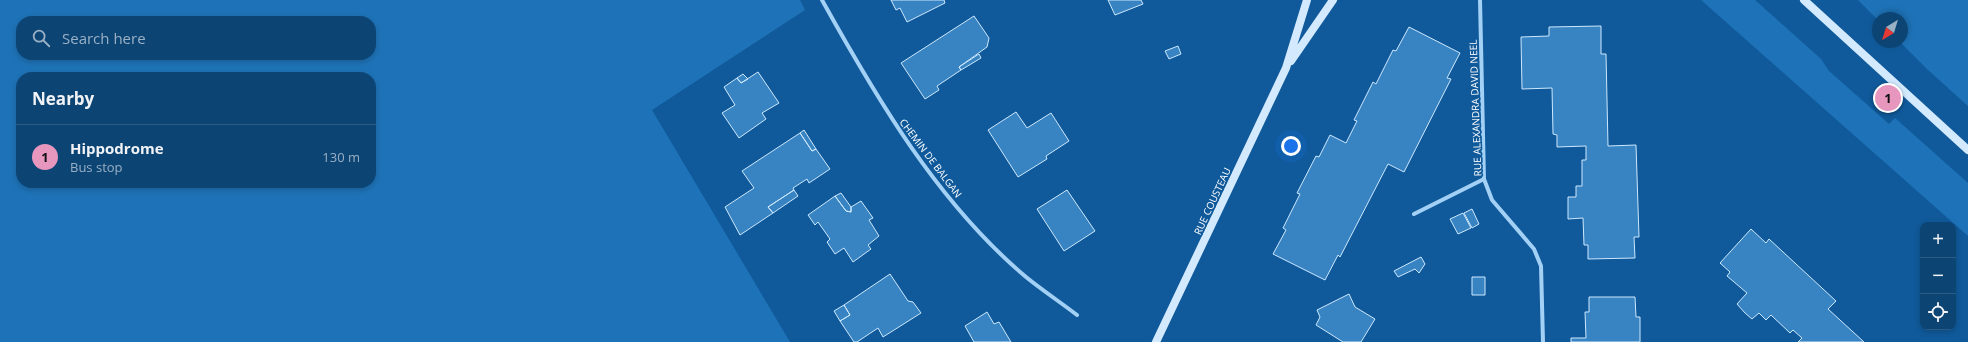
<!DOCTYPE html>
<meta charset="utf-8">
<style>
:root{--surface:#0c4474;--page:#154b79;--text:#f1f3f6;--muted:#9ab0c5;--line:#2c5c86;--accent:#e797bd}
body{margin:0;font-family:"Open Sans",sans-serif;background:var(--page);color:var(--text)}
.controls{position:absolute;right:12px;bottom:12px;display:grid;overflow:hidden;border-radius:8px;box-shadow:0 2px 6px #0003}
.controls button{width:36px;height:36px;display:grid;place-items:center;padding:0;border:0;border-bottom:1px solid var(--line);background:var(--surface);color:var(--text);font:20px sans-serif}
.compass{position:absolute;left:1872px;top:12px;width:36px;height:36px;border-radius:50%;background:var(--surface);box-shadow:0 2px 6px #0003;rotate:218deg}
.you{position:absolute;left:1291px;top:146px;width:14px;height:14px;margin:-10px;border:3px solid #fff;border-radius:50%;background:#1a73e8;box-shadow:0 0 0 6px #1a73e833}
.badge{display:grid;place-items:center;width:26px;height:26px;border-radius:50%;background:var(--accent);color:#111;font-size:13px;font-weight:700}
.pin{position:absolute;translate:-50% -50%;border:2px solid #fff;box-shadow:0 1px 4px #0006}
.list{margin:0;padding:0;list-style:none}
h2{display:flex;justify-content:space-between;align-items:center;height:52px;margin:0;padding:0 16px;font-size:17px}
h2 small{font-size:13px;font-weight:400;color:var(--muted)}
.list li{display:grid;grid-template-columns:26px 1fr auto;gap:12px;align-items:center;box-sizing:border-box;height:64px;padding:0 16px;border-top:1px solid var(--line)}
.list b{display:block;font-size:15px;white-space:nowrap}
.list p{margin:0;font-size:13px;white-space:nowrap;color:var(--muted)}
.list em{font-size:13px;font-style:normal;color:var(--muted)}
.icon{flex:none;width:22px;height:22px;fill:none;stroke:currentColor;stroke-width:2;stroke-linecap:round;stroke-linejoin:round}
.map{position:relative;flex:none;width:1968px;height:342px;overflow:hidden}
.search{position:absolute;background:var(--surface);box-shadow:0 2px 6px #0003;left:16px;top:16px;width:360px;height:44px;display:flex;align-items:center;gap:10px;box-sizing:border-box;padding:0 14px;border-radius:16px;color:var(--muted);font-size:15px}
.panel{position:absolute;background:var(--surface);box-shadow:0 2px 6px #0003;left:16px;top:72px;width:360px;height:116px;border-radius:16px}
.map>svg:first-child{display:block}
</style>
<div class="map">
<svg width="1968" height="342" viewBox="0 0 1968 342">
<rect width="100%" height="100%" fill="#105a9b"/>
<path fill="#1e73b8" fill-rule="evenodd" d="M0 0H800L805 10 652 110 790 342H0ZM21 21H371V55H21ZM21 77H371V183H21Z
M1701 0H1755L1821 59 1829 71 1889 124 1895 118 1968 183V236Z
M1858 0H1968V106L1928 70 1900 42H1902V18H1878V20Z"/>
<path fill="#3884c2" stroke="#cce8fe" d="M891 0H944L945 3 907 22 900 8 896 10Z
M1108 0H1141L1143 4 1115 15Z
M974 16 989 38 987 47 959 67 961 70 937 86 939 90 925 99 901 63Z
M1601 26V54H1606L1608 146 1636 145 1639 237H1634L1635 258 1588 259V245H1584L1583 218 1568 219V197H1576V186H1582V160H1586V146L1557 147V135L1553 134 1552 88 1522 89 1521 37 1549 36V27Z
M1409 27 1460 53 1447 78 1451 79 1404 172 1388 164 1340 257 1338 255 1325 280 1273 254 1286 230 1283 228 1300 194 1297 193 1316 156 1319 157 1330 135 1346 143 1357 121 1354 120 1373 82 1376 84 1393 50 1396 51Z
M1178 46 1181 54 1169 59 1165 51Z
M979 54 981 58 961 70 959 67Z
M758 72 779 103 762 113 766 119 739 138 722 113 735 105 724 87 737 78 741 83Z
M743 74 748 79 741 83 737 78Z
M1016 112 1027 128 1051 113 1069 141 1046 156 1047 159 1018 177 988 130Z
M804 130 816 149 812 151 800 133Z
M800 133 812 151 816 149 830 169 809 183 807 179 793 188 794 190 768 207 773 213 740 235 725 207 754 188 742 171Z
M794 190 798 196 773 213 768 207Z
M1067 190 1095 231 1064 251 1037 209Z
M841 193 851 207V212L846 211 835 196Z
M835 196 846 211 851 212V207L861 201 873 218 869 220 879 236 868 245 871 249 853 262 844 248 835 254 827 242 830 239 818 222 815 225 808 215Z
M1472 209 1479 224 1472 228 1464 213Z
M1463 213 1471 228 1458 234 1450 219Z
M1751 229 1766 243 1769 239 1836 301 1828 309 1864 342H1798L1802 338 1793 330 1790 333 1771 315 1766 320 1759 313 1752 319 1745 313 1737 304 1747 293 1727 276 1730 272 1720 263Z
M1421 257 1425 264 1419 273 1415 269 1398 277 1394 271Z
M890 274 908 301 913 302 921 313 883 337 878 328 857 342H854L840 321 850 315 844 305Z
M1472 277H1485V295H1472Z
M1349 294 1355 307 1375 319 1361 342H1343L1316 325 1320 317 1317 310Z
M1589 297H1635L1636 317H1640V342H1571V338H1586L1585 312H1589Z
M844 305 850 315 840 321 834 311Z
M987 312 994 324 999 322 1011 342H974L965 326Z"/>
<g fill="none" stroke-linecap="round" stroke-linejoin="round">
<path stroke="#a3d0f5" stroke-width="4" d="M822 0C877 99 938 203 1026 277 1042 290 1060 302 1077 315
M1480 0 1484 179 1492 200 1534 249 1541 266 1543 342
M1414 214 1484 179"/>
<path stroke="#d3eafe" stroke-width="8" d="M1804 0 1968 150
M1291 61 1333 0
M1156 342 1286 68 1307 0"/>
</g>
<g text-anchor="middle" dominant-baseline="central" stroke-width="3.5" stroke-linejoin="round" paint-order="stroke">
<g font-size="10" fill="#fff" stroke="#105a9b">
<text transform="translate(1475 108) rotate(-92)">RUE ALEXANDRA DAVID NEEL</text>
<text transform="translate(931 158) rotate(53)">CHEMIN DE BALGAN</text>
<text transform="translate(1212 201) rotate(-65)">RUE COUSTEAU</text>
</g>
</g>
</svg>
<div class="controls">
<button>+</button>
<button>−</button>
<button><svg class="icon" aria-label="locate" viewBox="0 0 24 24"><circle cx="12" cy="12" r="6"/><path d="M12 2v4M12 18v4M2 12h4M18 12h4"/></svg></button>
</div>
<svg class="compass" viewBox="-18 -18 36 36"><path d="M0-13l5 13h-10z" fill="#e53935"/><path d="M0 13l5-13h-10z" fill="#9ab0c5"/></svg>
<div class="you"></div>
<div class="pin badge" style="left:1888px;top:98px">1</div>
<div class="search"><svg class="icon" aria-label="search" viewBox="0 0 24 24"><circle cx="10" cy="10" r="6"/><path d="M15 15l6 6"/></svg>Search here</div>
<section class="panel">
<h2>Nearby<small></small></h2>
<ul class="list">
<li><span class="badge">1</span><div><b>Hippodrome</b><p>Bus stop</p></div><em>130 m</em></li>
</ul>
</section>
</div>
